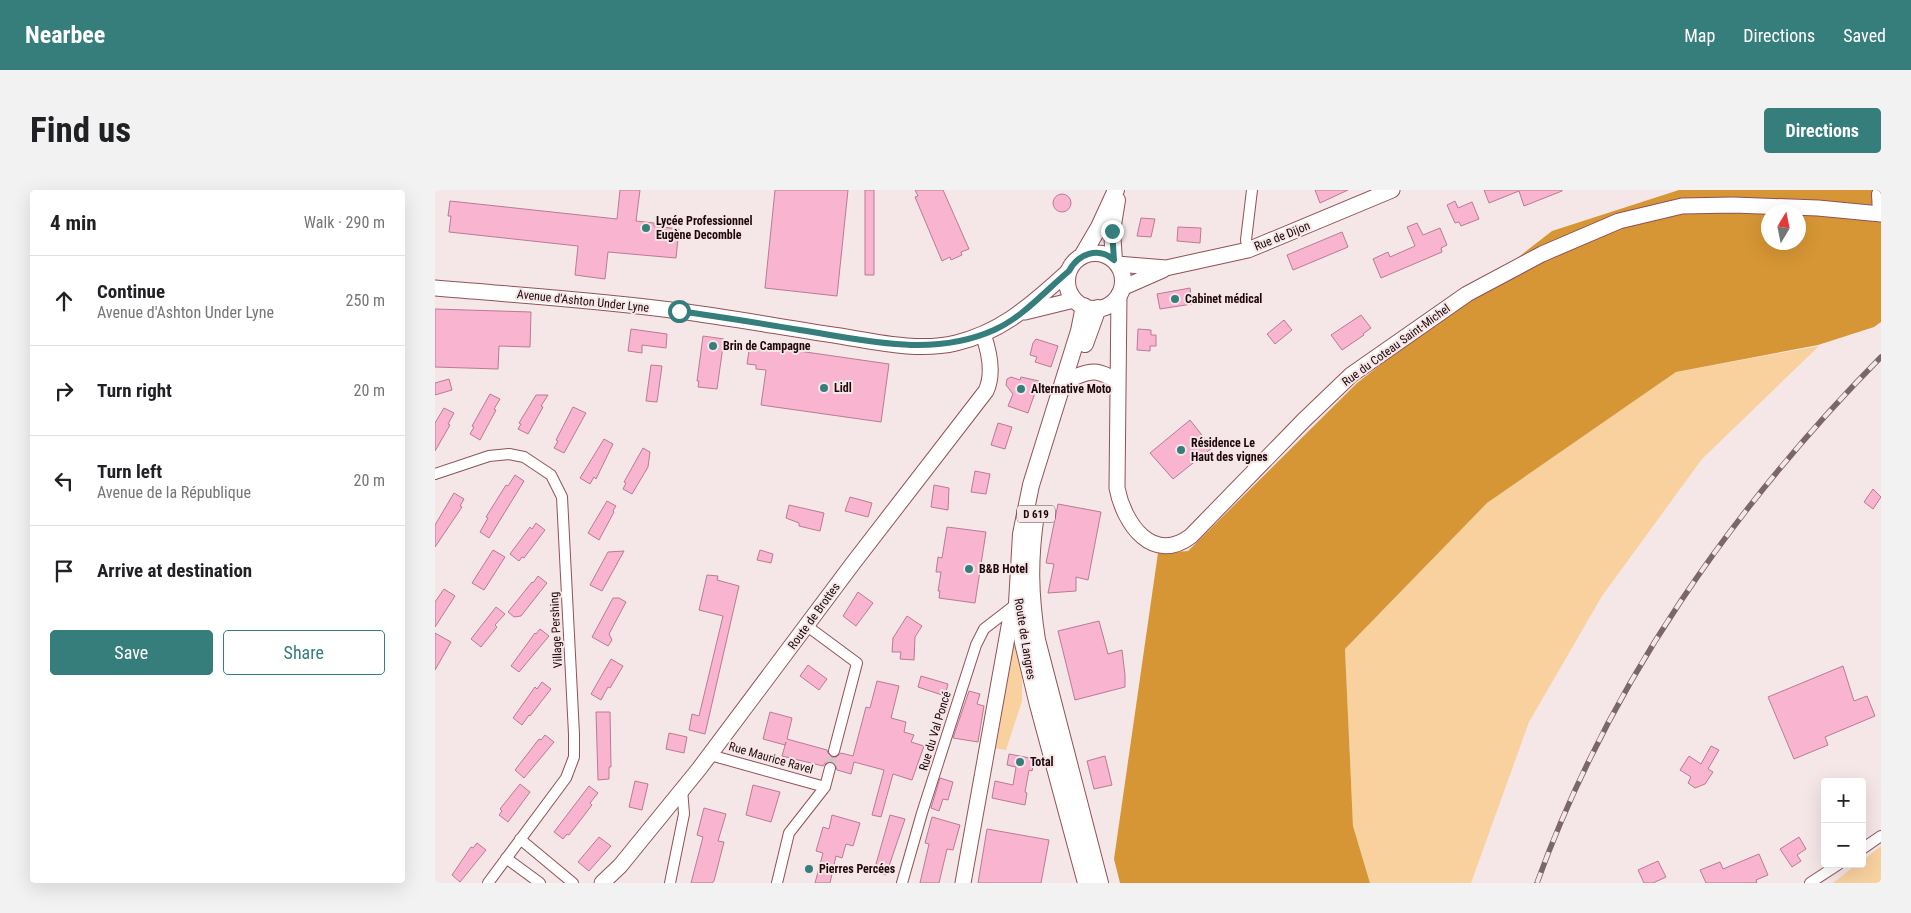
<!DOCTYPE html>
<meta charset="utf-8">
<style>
:root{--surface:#fff;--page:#f2f2f2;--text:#202124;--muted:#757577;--line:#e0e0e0;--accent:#357e7c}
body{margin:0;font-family:"Roboto Condensed",sans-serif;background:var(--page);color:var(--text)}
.controls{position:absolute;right:15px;bottom:15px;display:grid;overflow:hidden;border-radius:5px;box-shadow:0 5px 20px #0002}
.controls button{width:45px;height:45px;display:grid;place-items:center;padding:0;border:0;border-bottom:1px solid var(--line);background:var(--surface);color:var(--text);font:25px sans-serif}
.compass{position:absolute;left:1326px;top:15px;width:45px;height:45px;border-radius:50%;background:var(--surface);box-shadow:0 5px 20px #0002;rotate:10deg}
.stop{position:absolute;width:15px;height:15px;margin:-11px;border:4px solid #357e7c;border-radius:50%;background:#fff}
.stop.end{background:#357e7c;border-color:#fff;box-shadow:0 1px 5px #0008}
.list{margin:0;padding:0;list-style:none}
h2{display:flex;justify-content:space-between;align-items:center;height:65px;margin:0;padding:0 20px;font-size:21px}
h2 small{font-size:16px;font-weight:400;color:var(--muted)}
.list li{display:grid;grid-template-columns:32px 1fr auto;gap:15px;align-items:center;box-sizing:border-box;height:90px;padding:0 20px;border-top:1px solid var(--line)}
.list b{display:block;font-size:19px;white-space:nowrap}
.list p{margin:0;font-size:16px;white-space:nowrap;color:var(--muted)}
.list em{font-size:16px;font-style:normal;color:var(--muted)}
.actions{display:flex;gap:10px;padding:15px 20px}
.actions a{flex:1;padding:11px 0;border:1px solid var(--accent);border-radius:5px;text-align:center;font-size:18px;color:var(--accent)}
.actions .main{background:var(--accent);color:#fff}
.icon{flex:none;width:28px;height:28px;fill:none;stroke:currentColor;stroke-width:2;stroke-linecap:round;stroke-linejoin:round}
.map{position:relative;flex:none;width:1446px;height:693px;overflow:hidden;border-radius:5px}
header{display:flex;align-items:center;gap:30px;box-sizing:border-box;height:70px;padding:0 25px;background:var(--accent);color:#fff}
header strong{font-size:24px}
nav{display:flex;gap:28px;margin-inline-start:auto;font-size:18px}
.intro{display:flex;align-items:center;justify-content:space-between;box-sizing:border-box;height:120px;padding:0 30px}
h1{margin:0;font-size:35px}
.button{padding:12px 22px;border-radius:5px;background:var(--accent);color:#fff;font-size:18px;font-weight:700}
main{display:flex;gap:30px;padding:0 30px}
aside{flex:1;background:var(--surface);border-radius:5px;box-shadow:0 5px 20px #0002}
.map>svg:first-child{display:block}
</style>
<header>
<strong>Nearbee</strong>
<nav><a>Map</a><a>Directions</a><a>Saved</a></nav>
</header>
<div class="intro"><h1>Find us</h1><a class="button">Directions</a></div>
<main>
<aside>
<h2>4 min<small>Walk · 290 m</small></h2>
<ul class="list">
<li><svg class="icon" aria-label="ahead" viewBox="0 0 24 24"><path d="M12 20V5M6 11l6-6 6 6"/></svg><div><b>Continue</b><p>Avenue d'Ashton Under Lyne</p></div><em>250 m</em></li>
<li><svg class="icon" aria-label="right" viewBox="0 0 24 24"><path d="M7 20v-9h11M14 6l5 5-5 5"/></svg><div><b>Turn right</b></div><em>20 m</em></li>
<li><svg class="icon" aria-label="left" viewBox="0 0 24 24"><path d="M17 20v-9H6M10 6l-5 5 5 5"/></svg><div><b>Turn left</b><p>Avenue de la République</p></div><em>20 m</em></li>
<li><svg class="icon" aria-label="arrive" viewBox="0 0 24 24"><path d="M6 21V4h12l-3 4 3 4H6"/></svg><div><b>Arrive at destination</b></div></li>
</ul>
<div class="actions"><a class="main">Save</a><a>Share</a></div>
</aside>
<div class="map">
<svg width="1446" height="693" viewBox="0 0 1446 693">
<rect width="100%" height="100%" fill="#f5e6e7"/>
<path fill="#f9d19f" d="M1384 156 1267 269 1167 406 1094 532 1036 693H935L918 636 910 459 1052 313 1241 182Z
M577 440 587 473V511L571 560 559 558Z
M1446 656V693H1398L1422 674H1427V671Z"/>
<path fill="#d79635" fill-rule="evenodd" d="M1244 0H1446V132L1439 137 1383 155 1241 182 1052 313 910 459 918 636 935 693H685L679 669 723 363 753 361 922 193 1117 41ZM1334 22H1364V52H1334Z"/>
<path fill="#f9b4d0" stroke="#ba7a95" d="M185 0H205L201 31 219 33V36L244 39 241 68 173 62 170 89 140 85 143 56 14 42 16 26H13L15 11 182 29Z
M340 0H413L402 106 330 98Z
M430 0H439V85H430Z
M480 0H508L534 59 526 62 527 65 516 70 515 67 507 71 480 7 483 6Z
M880 0H913L885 13Z
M1049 0H1127V1L1089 16 1084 1 1054 13Z
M618 13a9 9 0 1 1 18 0a9 9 0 1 1-18 0Z
M1020 11 1023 18 1037 12 1044 29 1026 36 1024 32 1020 33 1012 15Z
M706 28 720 29 716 47 702 46Z
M982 33 988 45 1005 38 1012 55 1006 58 1007 62 946 88 938 69 953 62 955 67 980 56 972 37Z
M743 37 766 38 765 53 742 51Z
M907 42 913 57 858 80 852 65Z
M755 98 757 114 725 119 722 104Z
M0 119 96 122 95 157 64 156 63 179 0 177Z
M926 125 936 138 928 144 929 145 907 160 896 145Z
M849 130 857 140 840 154 832 144Z
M196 139 232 144 231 158 207 155V163L193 161Z
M703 139 716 140V145H721V156H715V161L702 160Z
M268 146 289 149 282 199 263 197 264 191H262Z
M601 149 623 156 616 177 600 172 602 167 595 165 598 153Z
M315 154 454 174 446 232 326 215 331 180 321 179V175L312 174Z
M216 175 227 176 222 212 211 211Z
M576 187 585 190 586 187 604 191 593 223 573 216 578 204 571 195 572 189Z
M14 189 17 200 0 205V193Z
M55 204 65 209 59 219 61 220 45 250 35 244 39 237 37 236Z
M101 205H113L106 216 108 217 93 244 83 239 86 234 84 233Z
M138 217 151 223 129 263 119 258 123 251 121 250Z
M9 218 19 223 13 234 15 235 0 261V233Z
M755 230 777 258 738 289 715 263Z
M563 233 577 237 570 259 556 255Z
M169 249 178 254 161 289 159 287 155 294 145 288Z
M208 258 215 262 213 277 197 304 188 299 191 293 189 292Z
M540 281 555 284 551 304 536 302Z
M80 285 89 291 54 348 45 342 53 328 51 327 71 295 73 296Z
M499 295 514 298 513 320 496 317Z
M1438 299 1446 307 1438 319 1429 312Z
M19 303 29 309 25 316 27 317 0 357V335Z
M415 307 437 313 433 327 410 321Z
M172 311 181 316 178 321 179 322 164 350 153 343Z
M623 314 666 322 653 390 641 387V401L613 403 619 374 611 373Z
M354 315 389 323 385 341 364 336V333L351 328Z
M101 333 110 340 89 368 87 367 84 371 75 364 95 337 97 339Z
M512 337 551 342 540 413 504 408 505 401H503L506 382H501L503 367 507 368Z
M58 360 70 367 49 400 37 393Z
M325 360 338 364 336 373 322 370Z
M189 361 167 401 155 395 173 362Z
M272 385 283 386 282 390 304 396 270 544 254 540 257 524 264 526 288 426 264 420Z
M103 386 112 393 86 426 79 427 73 422 97 392 98 393Z
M9 399 20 406 0 437V412Z
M423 402 438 413 421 436 408 426Z
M178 408H184L191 412 174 444 177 450 173 456 157 447Z
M61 417 70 424 60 435 62 437 46 457 36 449Z
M472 426 487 436 480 447 479 470 465 469 466 462H457L458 448Z
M664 431 673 464 687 460 690 485V497L640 510 623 441Z
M105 439 114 446 84 482 76 476 100 443 101 444Z
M0 443 16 452 0 480Z
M176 469 188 476 175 498 173 497 166 510 156 504Z
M373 475 392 489 384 500 365 486Z
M1408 476 1419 511 1432 506 1440 526 1390 547 1393 555 1359 569 1333 507Z
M486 486 513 494 510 506 483 497Z
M442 491 464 496 456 528 471 532 469 542 479 545 476 552 489 556 477 590 458 584 446 627 437 625 449 580 419 572 416 584 402 580 400 574 396 571 390 573 388 576 347 566 351 552 350 555 328 549 335 522 357 528 352 549 392 560 393 563 397 567H401L406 563 418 566 431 517 435 518Z
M107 492 116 499 95 526 94 525 87 535 78 528 100 497 102 499Z
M534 501 545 504 542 514 549 516 543 552 518 548Z
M161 522H175L176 577H174V589L163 590Z
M234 543 252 547 249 563 231 559Z
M110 545 119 552 89 588 80 580 104 549 106 550Z
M1276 556 1284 560 1273 579 1278 582 1270 594 1260 598 1253 593 1256 587 1245 580 1254 566 1266 574Z
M574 564 600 569 597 581 594 580 590 602 592 603 590 615 557 608 560 591 578 595 581 577 572 575Z
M670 566 677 595 659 599 652 571Z
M505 588 518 592 513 610 508 609 504 621 496 618Z
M200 591 213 594 207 620 194 617Z
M85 594 95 602 73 632 64 625 67 621 65 619Z
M318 595 345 602 336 632 311 625Z
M154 596 163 603 155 613 157 615 134 645 132 644 128 649 119 642Z
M269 618 291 624 283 651 289 652 279 691 277 693H256L268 647 262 645Z
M397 625 425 633 418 656 411 654 407 668 401 666 395 693H380L388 663 381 661 388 637 394 639Z
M455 625 470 629 451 685 439 681Z
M497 627 525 635 518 660 512 659 504 693H485L494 654 490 653Z
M552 639 614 650 606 693H543Z
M164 647 176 656 154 681 143 672Z
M1364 647 1371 659 1362 665 1366 671 1357 677 1345 659Z
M42 653 51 660 25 692 17 685 36 657 38 658Z
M1324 664 1333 685 1321 690 1322 693H1271L1265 680 1285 672 1288 679Z
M1223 671 1231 687 1218 693H1209L1203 680Z"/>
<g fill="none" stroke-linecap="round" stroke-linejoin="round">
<path stroke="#d5c4c6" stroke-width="10" stroke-dasharray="10 5" stroke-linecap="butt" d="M395 578 399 561"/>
<g stroke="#915158" stroke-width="12">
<path id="street" d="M1443 23 1442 4 1444 0
M813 60 811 50 817 0
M0 284 54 266 74 264 89 267 116 285 127 307 139 544V567L131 588 53 693
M372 436 422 473 399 561
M275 565 390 597
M85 649 138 693
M1427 659 1446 646
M71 668 105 693
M235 693 249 624 247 599
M342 693 354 643 390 597 395 578
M467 693 487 623 541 455 549 439 580 415
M1375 693 1404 674"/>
</g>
<g stroke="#915158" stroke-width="17">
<path id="secondary" d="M682 74 731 78 813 60 957 0
M0 98C82 105 163 110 244 121 298 128 351 138 405 146 442 152 484 162 521 153 570 141 597 113 634 81
M687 98 728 80
M684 104 682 298C689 334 718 375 756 346L868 231 916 185 1032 104 1107 64 1184 31 1247 16 1298 15 1383 18 1446 24
M590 122 639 110
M640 187C660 179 664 181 683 191
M167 693 185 676 264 579 419 372 551 201C559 184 554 161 548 144
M528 693 575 431 582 413"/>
</g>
<g stroke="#915158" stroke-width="18">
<path id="primary" d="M632 91a28 28 0 1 1 56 0a28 28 0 1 1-56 0Z
M647 66 664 37 681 0
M679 70 677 41 682 10
M649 116 644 141 596 295 586 344 582 413 588 453 603 515 651 693
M650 154 663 118
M601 324C594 370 595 405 602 450L665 693"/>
</g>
<use href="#street" stroke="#fff" stroke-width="10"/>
<use href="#secondary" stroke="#fff" stroke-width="15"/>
<use href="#primary" stroke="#fff" stroke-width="16"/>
<g stroke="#7b6669" stroke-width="5.5">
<path id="rail" d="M1102 693C1174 494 1298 317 1446 167"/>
</g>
<use href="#rail" stroke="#f5e6e7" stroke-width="4" stroke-dasharray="11" stroke-linecap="butt"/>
</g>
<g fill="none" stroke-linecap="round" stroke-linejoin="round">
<path stroke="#357e7c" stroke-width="6" d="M244 121C284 127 325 133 365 140 429 150 497 168 559 140 588 127 610 101 634 81 643 64 663 56 679 70L677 41"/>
</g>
<g fill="#357e7c" stroke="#f5e6e7" stroke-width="2">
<circle cx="211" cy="38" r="5"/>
<circle cx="740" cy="109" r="5"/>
<circle cx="278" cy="156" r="5"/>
<circle cx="389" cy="198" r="5"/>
<circle cx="586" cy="199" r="5"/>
<circle cx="746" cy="260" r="5"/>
<circle cx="534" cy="379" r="5"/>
<circle cx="585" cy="572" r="5"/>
<circle cx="374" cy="679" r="5"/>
</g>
<g text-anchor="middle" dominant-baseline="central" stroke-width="4" stroke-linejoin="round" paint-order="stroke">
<rect fill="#f5e6e7" stroke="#5f494c" stroke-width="1" x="582" y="315.5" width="38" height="17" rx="4"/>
<g font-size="11" font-weight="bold" fill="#1f060a">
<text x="601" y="324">D 619</text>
</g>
<g font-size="12" font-weight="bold" fill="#1f060a" stroke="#f5e6e7" text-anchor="start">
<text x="221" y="31">Lycée Professionnel<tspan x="221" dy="14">Eugène Decomble</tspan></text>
<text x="750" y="109">Cabinet médical</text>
<text x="288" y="156">Brin de Campagne</text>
<text x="399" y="198">Lidl</text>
<text x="596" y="199">Alternative Moto</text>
<text x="756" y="253">Résidence Le<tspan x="756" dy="14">Haut des vignes</tspan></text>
<text x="544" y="379">B&amp;B Hotel</text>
<text x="595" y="572">Total</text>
<text x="384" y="679">Pierres Percées</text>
</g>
<g font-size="12" fill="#1f060a" stroke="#f5e6e7">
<text transform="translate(847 46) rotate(-22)">Rue de Dijon</text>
<text transform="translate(148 111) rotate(6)">Avenue d'Ashton Under Lyne</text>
<text transform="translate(961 155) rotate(-36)">Rue du Coteau Saint-Michel</text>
<text transform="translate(379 426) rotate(-54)">Route de Brottes</text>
<text transform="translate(121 440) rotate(-93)">Village Pershing</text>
<text transform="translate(590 449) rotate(81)">Route de Langres</text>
<text transform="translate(500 541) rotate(-73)">Rue du Val Poncé</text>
<text transform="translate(336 568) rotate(16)">Rue Maurice Ravel</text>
</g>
</g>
</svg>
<div class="controls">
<button>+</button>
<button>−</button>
</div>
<svg class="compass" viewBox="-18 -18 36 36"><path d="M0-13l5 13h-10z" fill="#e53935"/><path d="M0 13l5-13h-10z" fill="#757577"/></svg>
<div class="stop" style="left:244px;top:121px"></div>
<div class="stop end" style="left:677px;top:41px"></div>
</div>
</main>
